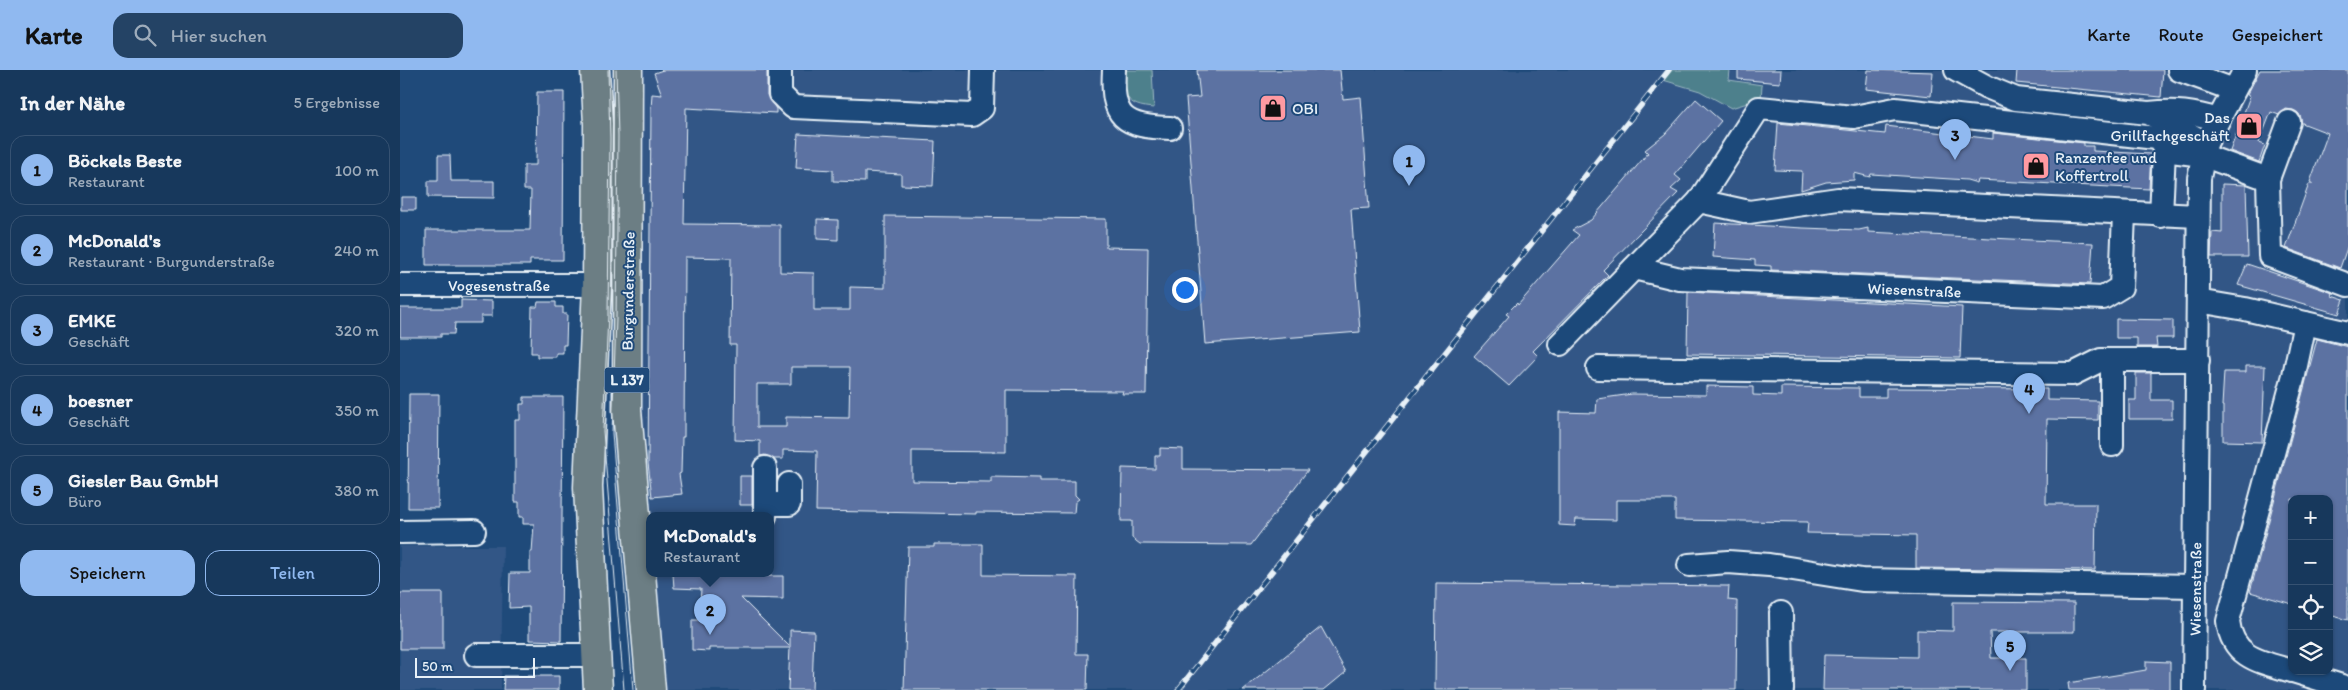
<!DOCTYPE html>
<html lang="de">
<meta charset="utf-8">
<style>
:root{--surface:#17385c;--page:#244365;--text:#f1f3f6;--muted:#9eacbb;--line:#365272;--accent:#90b9f0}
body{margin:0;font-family:Itim,sans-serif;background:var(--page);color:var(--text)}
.controls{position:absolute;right:15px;bottom:15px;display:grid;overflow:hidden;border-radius:10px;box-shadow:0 1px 4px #0004}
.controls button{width:45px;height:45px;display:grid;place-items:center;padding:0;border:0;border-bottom:1px solid var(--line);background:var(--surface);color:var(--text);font:25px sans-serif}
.scale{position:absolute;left:15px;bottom:12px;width:120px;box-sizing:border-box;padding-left:5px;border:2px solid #e8f1f8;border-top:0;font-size:14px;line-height:18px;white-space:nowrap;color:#e8f1f8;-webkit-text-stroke:4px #1f4a7a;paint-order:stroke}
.you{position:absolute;left:784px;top:219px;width:18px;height:18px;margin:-12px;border:4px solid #fff;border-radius:50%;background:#1a73e8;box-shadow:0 0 0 8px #1a73e833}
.badge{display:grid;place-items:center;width:32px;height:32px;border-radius:50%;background:var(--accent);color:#111;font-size:16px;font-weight:700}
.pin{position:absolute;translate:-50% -41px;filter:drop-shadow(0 1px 2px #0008)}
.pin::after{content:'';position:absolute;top:26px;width:18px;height:15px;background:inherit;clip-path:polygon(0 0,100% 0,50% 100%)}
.popup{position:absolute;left:246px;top:442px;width:128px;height:65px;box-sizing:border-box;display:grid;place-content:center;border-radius:10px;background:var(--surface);filter:drop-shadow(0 1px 4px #0005);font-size:16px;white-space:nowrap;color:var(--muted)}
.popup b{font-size:19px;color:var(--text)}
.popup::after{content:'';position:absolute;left:50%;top:100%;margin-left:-10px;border:10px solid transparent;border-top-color:var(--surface)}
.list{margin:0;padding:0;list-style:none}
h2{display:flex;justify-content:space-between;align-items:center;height:65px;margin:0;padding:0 20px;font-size:21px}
h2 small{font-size:16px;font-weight:400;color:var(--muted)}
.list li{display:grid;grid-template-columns:32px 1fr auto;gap:15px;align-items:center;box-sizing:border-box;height:70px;margin:0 10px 10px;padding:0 10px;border:1px solid var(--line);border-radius:15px}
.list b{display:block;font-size:19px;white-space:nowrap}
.list p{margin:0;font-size:16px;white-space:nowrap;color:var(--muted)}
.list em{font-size:16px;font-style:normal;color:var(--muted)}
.actions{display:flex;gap:10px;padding:15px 20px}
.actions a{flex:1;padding:11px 0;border:1px solid var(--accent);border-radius:15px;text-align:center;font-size:18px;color:var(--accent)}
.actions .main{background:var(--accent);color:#111}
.icon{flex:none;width:28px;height:28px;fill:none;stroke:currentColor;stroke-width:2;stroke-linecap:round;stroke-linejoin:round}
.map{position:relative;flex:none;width:1948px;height:620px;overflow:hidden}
header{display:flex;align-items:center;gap:30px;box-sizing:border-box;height:70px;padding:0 25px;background:var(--accent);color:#111}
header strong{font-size:24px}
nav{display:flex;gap:28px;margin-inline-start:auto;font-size:18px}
.search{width:350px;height:45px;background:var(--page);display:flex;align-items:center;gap:12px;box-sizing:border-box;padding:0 18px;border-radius:15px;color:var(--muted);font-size:19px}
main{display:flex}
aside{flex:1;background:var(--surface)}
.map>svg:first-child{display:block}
</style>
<header>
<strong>Karte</strong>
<div class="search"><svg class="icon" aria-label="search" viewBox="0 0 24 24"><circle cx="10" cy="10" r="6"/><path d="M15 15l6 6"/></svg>Hier suchen</div>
<nav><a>Karte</a><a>Route</a><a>Gespeichert</a></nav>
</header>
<main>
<aside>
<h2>In der Nähe<small>5 Ergebnisse</small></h2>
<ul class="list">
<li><span class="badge">1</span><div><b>Böckels Beste</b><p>Restaurant</p></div><em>100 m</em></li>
<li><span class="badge">2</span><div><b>McDonald's</b><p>Restaurant · Burgunderstraße</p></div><em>240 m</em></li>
<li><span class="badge">3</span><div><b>EMKE</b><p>Geschäft</p></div><em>320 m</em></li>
<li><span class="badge">4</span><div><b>boesner</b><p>Geschäft</p></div><em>350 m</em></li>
<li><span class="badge">5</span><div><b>Giesler Bau GmbH</b><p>Büro</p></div><em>380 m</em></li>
</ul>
<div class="actions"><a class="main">Speichern</a><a>Teilen</a></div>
</aside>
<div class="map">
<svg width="1948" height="620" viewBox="0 0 1948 620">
<rect width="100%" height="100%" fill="#1f4a7a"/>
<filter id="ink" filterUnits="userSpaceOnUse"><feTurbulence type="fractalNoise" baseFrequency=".02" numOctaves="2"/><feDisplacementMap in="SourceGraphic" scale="10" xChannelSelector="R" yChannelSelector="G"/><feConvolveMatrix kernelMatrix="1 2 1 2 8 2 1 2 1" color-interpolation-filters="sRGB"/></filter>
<g filter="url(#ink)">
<path fill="#315686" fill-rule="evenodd" d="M242 0H1948V620H255L236 390 237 74 243 26ZM1892 429H1929V601H1892ZM250 446H370V504H250Z
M0 476H103L101 620H0Z"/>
<path fill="#4e808c" stroke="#9bb8c2" d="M723 0H752L754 38C726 36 722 26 723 0Z
M1271 0H1330L1329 10 1362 15 1361 29 1331 38 1300 21 1263 10Z"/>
<path fill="#5c72a2" stroke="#e8f1f8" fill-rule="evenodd" d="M263 0H367V25L376 39V43L286 38 284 154 380 155V202L414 203V240H450V217L485 218V146L706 149V177L748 178 746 324H722L723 321 606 320V382L512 381V411L591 412V407L639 408V411H675V425L679 429 675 432 674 443 576 442V444L416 441 417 381 383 380V389H374L365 385 360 386V371L335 370 336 275H330L331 188 285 187 284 367H282L281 403 279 404 282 424 252 427 248 393 251 39 252 24 262 25 254 3ZM391 297H450L449 348 386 347V357H357V314H391Z
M797 0H940L943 29 961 27 969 138 951 139 960 262 805 274 786 28 800 27Z
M1338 0H1381L1380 13 1338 9Z
M1468 0 1533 2 1531 26 1466 19Z
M1617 0H1763L1761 27 1616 13Z
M1860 0H1948V175L1940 198 1886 178 1909 114H1913L1910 112 1928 63 1902 53 1899 44 1893 40 1886 39 1879 45 1871 42 1859 73 1865 75 1859 92 1830 81 1850 26 1847 25Z
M137 22H164L163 190H130V195H26V160H130L131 120H124V95H136Z
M1296 29 1321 51 1275 105 1281 110 1271 119 1278 123 1203 200 1208 205 1133 281 1138 286 1109 316 1074 286 1109 246 1106 244 1117 233 1118 235 1179 165 1172 160 1191 150 1248 83 1245 80 1265 64Z
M1378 53 1485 64 1486 56 1593 69V63L1684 73V76H1693V81L1751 84 1749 119 1578 110 1577 113 1567 110 1471 104 1470 107 1454 103V110L1426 112 1401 120 1402 101 1375 100Z
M398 64 535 71 533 116 501 115V104L465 102V112L433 111V100L396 98Z
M38 85H50L51 111H94V128L28 127V111H38Z
M1822 114 1846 115 1848 187H1811L1812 162 1822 163Z
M1 127H16V140H1Z
M417 149 438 150V170L417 169Z
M1315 153 1403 158 1459 160 1468 158V162L1693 173 1690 214 1371 200V196L1355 195V190L1313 187Z
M1847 194 1933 223 1932 226 1944 230 1939 244 1838 215Z
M1288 222 1562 237 1560 288 1287 284Z
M61 230 92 231V246H81V253H55L54 264H41V267H0V238H61Z
M138 232H156V237H163V244H167L166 275H163V283H156V287H137V283H131L132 237H137Z
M1716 249 1773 250V268H1756L1757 277H1737V268H1716Z
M1917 269 1948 277V550L1929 545V429H1892V534L1850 522Z
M1846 296H1865L1862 372 1823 371V336H1822L1824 302H1846Z
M1736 303H1751V330H1772V349H1729V330H1736Z
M1306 316 1353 317V325L1381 326V317L1459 318V327H1486V318L1647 319V330L1698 331V350L1647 349 1646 434H1696L1695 500 1516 498V465L1407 463 1408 452 1275 450V430H1216V450L1176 449 1175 456 1159 455V342L1196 343 1197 329 1232 324 1306 325Z
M9 324H39L38 438H8Z
M124 327H163L161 571 129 570V537L109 538 110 503H130V482H132L134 454H123V447H119V432H115V350H120V334H124Z
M760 378 783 379V399L908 400 851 475 740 474 732 468V451H721L722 398 755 399V386H760Z
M340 406H352V435H340Z
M534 474H583V505L677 506 676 584H688L687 620H504L508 477H534Z
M273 504H360V506H383V529L341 528 390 577V560L414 561 412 620H388L390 578H309V581L292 580V550H299L301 519 274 518Z
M1036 513 1329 516 1328 530 1337 531 1336 620H1035Z
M0 523H43V579H0Z
M1553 532 1674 533V562H1590L1591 588H1626V620H1423L1424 585 1517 587V560L1553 561Z
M921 557 946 602 924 620H843Z
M1746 591 1770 592V620H1669L1668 613 1746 600Z
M104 606H159V620H103Z"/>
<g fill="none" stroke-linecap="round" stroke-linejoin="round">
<g stroke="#e8f1f8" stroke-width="26">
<g id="minor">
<path d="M380 0V24L393 37 572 45 582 38 583 0"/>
<path d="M714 0C711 47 723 57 770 58"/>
<path d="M1556 0 1587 17 1616 29 1748 43 1806 73"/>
<path d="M1779 0 1834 20"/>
<path d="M1749 43C1775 40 1794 42 1818 50"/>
<path d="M1889 52 1868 109 1870 186 1948 215"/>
<path d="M1764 80 1802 85 1868 109"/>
<path d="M1299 131 1359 38 1454 47 1495 39 1756 68 1762 74 1764 80 1761 146"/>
<path id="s1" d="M1234 198 1280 209 1703 228 1721 217 1724 144"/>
<path id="s2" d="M0 215H197"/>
<path d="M1798 231 1845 239 1948 263"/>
<path d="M1160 274 1299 131 1349 142 1438 129 1798 146"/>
<path d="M1198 298 1673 304 1701 290H1798"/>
<path d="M1712 375V290"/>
<path d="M365 398V446"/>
<path d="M365 434H389V414"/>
<path d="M0 462 74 461"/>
<path d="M1289 495 1328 492 1369 495 1462 510 1795 516"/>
<path d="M1381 543 1382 620"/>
<path d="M76 585H196"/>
<path d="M1892 601C1861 592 1832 588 1828 551L1894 305 1905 253"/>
<path d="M1893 601 1948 618"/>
<path id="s3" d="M1794 620 1799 108 1806 73 1845 0"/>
</g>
</g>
<g stroke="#e8f1f8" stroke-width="31">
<path id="major" d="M195 0 198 54 197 215 188 417 198 620
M228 0 227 340 251 620"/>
</g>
<use href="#minor" stroke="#1f4a7a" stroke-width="22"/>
<use href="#major" stroke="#6c7e84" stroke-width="28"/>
<path stroke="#e8f1f8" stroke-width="1" d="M208 0 210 68 208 245 203 361 224 620
M216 0 218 66 216 249 212 363 233 620"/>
<g stroke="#e8f1f8" stroke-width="5.5">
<path id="rail" d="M778 620 1269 0"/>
</g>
<use href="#rail" stroke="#1f4a7a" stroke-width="4" stroke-dasharray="11" stroke-linecap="butt"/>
</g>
</g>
<defs>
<g id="shop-square" transform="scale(1.4375)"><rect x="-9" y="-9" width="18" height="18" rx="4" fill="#ff9aa2" stroke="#1f4a7a"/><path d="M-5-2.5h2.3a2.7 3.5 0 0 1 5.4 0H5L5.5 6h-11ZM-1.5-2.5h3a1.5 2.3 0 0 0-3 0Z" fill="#111"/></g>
</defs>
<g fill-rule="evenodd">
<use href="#shop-square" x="873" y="38"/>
<use href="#shop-square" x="1849" y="56"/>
<use href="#shop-square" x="1636" y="96"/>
</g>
<g text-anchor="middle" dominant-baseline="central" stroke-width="4" stroke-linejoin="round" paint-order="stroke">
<rect fill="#1f4a7a" stroke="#acbfd2" stroke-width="1" x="204.5" y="297.5" width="45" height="25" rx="4"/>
<g font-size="15" font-weight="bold" fill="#e8f1f8">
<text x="227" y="310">L 137</text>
</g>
<g font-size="16" fill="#e8f1f8" stroke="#1f4a7a" text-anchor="start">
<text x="892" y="38">OBI</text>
<text x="1830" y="47" text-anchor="end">Das<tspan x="1830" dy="18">Grillfachgeschäft</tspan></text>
<text x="1655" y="87">Ranzenfee und<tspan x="1655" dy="18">Koffertroll</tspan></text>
</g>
<g font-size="16" fill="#e8f1f8" stroke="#1f4a7a">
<text stroke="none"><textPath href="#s2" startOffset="99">Vogesenstraße</textPath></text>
<text stroke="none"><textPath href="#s1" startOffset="282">Wiesenstraße</textPath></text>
<text transform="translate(228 221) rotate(-89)">Burgunderstraße</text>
<text stroke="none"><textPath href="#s3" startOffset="101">Wiesenstraße</textPath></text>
</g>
</g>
</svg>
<div class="controls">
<button>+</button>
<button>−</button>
<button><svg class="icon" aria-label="locate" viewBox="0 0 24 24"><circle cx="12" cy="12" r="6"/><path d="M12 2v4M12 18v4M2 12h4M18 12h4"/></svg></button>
<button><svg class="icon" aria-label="layers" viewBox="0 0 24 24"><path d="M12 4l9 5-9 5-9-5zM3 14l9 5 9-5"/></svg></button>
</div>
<div class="scale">50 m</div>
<div class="you"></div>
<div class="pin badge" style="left:1009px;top:116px">1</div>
<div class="pin badge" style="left:310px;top:565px">2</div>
<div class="popup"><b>McDonald's</b>Restaurant</div>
<div class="pin badge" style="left:1555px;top:90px">3</div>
<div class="pin badge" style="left:1629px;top:344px">4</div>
<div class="pin badge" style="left:1610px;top:601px">5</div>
</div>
</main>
